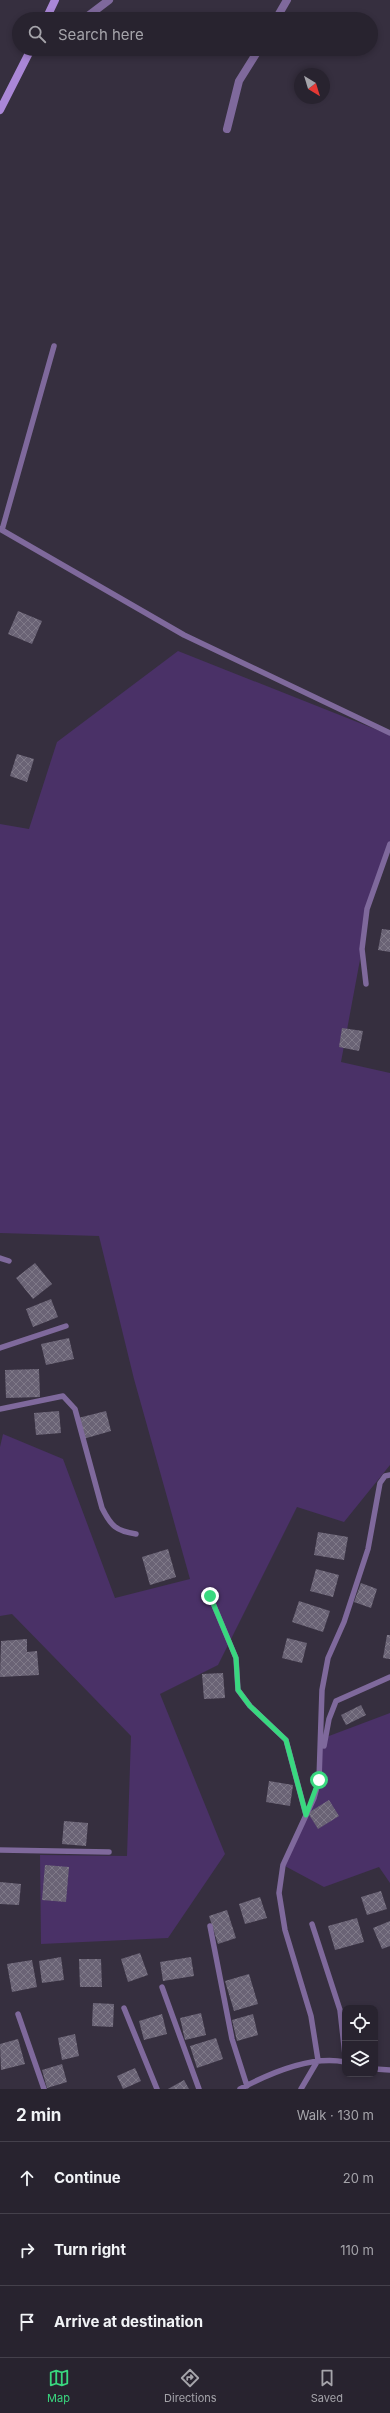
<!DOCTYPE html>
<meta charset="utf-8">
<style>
:root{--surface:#28232f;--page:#302b37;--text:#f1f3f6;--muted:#a5a4aa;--line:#44404b;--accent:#39d87f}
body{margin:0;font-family:Inter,sans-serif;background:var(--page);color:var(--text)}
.controls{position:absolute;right:12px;bottom:12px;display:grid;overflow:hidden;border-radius:8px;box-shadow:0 2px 6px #0003}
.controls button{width:36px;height:36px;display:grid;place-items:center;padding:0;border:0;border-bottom:1px solid var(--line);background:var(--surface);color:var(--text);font:20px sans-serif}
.compass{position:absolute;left:294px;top:68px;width:36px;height:36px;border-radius:50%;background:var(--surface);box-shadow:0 2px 6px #0003;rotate:142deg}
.stop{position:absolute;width:12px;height:12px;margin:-9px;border:3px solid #39d87f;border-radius:50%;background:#fff}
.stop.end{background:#39d87f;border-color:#fff;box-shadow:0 1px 4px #0008}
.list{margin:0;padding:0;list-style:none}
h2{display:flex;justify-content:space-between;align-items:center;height:52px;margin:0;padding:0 16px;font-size:17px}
h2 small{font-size:13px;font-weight:400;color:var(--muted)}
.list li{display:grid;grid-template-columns:26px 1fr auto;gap:12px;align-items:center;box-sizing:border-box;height:72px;padding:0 16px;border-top:1px solid var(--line)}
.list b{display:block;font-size:15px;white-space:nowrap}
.list em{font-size:13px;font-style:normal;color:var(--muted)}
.icon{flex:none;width:22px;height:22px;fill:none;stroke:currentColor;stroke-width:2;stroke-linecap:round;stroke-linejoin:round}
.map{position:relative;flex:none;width:390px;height:2089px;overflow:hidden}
.search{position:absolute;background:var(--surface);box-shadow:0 2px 6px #0003;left:12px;right:12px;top:12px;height:44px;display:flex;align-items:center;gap:10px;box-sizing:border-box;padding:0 14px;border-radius:22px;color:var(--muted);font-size:15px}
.sheet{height:268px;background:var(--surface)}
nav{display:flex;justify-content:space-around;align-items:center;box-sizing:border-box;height:56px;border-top:1px solid var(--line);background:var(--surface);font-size:11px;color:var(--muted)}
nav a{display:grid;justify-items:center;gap:2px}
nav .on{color:var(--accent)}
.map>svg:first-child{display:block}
</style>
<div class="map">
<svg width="390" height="2089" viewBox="0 0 390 2089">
<defs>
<pattern id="building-cross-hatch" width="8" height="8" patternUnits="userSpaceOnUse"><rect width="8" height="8" fill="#6a6375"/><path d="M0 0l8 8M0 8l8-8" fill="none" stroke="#7f7988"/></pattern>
</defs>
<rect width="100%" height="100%" fill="#362f3f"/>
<path fill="#4a3167" d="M178 651 390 735V844L367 909 362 949 341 1062 390 1073V1465L344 1522 297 1507 218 1665 160 1694 225 1854 168 1938 41 1944 40 1855 127 1856 131 1736 12 1614 0 1616V1447L3 1434 63 1459 115 1598 190 1579 134 1379 99 1236 0 1233V824L29 829 57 742Z
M390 1713V1883L379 1867 324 1887 283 1865 319 1780 321 1739Z"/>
<path fill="url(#building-cross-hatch)" d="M18 611 42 621 32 644 8 634Z
M17 754 34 759 27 782 10 776Z
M382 929 390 930V952L378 950Z
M342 1028 363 1031 359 1051 339 1047Z
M35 1263 52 1284 33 1299 16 1278Z
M51 1299 58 1317 33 1327 26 1309Z
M69 1338 74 1359 46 1365 41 1344Z
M39 1369 40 1397 6 1398 5 1370Z
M59 1411 61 1433 36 1435 34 1413Z
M106 1411 111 1431 83 1439 78 1418Z
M318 1532 348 1537 344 1560 314 1555Z
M168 1549 176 1577 150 1585 142 1557Z
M316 1569 339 1575 333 1597 310 1591Z
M361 1583 377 1589 371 1608 354 1602Z
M299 1601 330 1611 323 1632 292 1622Z
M387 1635H390V1659L383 1658Z
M287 1638 307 1643 302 1663 282 1658Z
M27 1639V1652L37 1651 39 1675 0 1677 1 1641Z
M223 1673 225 1698 204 1699 202 1674Z
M361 1705 366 1715 346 1725 341 1715Z
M269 1781 293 1785 290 1806 266 1802Z
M329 1800 339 1816 318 1829 308 1813Z
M64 1821 88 1823 86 1846 62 1844Z
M45 1865 69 1867 66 1902 42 1900Z
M0 1882 21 1884 19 1905 0 1904Z
M381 1891 387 1909 367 1915 361 1897Z
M260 1897 267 1918 245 1924 239 1904Z
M227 1910 236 1938 218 1944 209 1916Z
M357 1918 364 1942 335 1950 328 1926Z
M390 1921V1946L382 1949 373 1928Z
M140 1953 148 1975 128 1982 121 1959Z
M61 1957 64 1980 42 1983 39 1961Z
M191 1957 194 1976 163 1981 160 1962Z
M79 1959H101L102 1987H80Z
M32 1960 37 1987 12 1992 7 1964Z
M249 1974 258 2004 234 2011 225 1981Z
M93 2003 114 2004 113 2027 92 2026Z
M201 2013 206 2035 185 2040 180 2018Z
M162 2014 167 2034 144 2040 139 2021Z
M253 2014 258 2035 237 2041 232 2020Z
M75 2034 79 2056 62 2060 58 2038Z
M216 2038 223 2059 197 2068 190 2046Z
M18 2039 25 2064 1 2070 0 2044Z
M62 2064 67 2082 47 2088 42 2070Z
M135 2068 141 2081 123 2089 117 2076Z
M184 2080 189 2089H168Z"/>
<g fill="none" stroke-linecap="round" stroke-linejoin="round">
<path stroke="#7f699c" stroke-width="5.5" d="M0 529 184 635 390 733
M2 530 54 346
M366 984 362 949 367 909 390 844
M0 1258 9 1261
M0 1348 66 1326
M0 1409 63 1396 75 1409 102 1508C111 1526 116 1531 136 1534
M210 1596 236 1658 238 1690 250 1706 286 1740 306 1815
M324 1746 329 1719 336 1701 390 1677
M0 1850 109 1852
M312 1924 340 2010 345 2055
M210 1926 232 2039 247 2086
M162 1987 199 2089
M124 2008 157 2089
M18 2014 44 2089
M375 2069 390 2070
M240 2089C270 2073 311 2055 345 2062
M301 2089 318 2060 311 2016 285 1930 279 1893 283 1865 314 1798 319 1780 322 1690 328 1658 344 1622 368 1549 380 1483 385 1476 390 1475"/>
<path stroke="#7f699c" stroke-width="8" d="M84 19 109 0
M276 19 287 0
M227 129 239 81 259 49"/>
<path stroke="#aa87d7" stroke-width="8" d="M46 19 55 0
M0 110 31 49"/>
</g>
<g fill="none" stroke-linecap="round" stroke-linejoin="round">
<path stroke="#39d87f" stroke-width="5" d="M210 1596 236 1658 238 1690 250 1706 286 1740 306 1815 319 1780"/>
</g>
</svg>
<div class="controls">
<button><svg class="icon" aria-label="locate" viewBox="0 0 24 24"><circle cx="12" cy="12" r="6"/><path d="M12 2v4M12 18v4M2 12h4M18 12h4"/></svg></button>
<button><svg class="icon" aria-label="layers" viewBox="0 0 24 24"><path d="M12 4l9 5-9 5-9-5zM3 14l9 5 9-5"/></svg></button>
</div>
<svg class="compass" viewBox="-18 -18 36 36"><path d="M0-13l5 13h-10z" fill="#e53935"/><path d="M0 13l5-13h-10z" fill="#a5a4aa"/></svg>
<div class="stop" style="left:319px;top:1780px"></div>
<div class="stop end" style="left:210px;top:1596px"></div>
<div class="search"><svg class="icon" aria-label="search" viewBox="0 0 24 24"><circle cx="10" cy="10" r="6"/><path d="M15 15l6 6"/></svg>Search here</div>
</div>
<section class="sheet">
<h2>2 min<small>Walk · 130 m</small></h2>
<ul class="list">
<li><svg class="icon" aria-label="ahead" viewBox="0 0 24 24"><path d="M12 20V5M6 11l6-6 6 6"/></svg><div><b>Continue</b></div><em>20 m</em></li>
<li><svg class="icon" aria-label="right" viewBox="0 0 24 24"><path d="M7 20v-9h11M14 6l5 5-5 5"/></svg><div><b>Turn right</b></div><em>110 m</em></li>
<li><svg class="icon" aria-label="arrive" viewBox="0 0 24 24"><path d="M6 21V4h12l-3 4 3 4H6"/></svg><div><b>Arrive at destination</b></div></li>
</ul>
</section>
<nav>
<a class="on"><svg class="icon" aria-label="map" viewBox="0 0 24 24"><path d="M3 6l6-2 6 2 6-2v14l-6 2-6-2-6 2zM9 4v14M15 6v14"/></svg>Map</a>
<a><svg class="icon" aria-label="directions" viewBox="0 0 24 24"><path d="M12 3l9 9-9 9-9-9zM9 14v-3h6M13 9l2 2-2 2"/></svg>Directions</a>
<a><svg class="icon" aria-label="saved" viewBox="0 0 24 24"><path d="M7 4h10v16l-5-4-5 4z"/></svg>Saved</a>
</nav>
